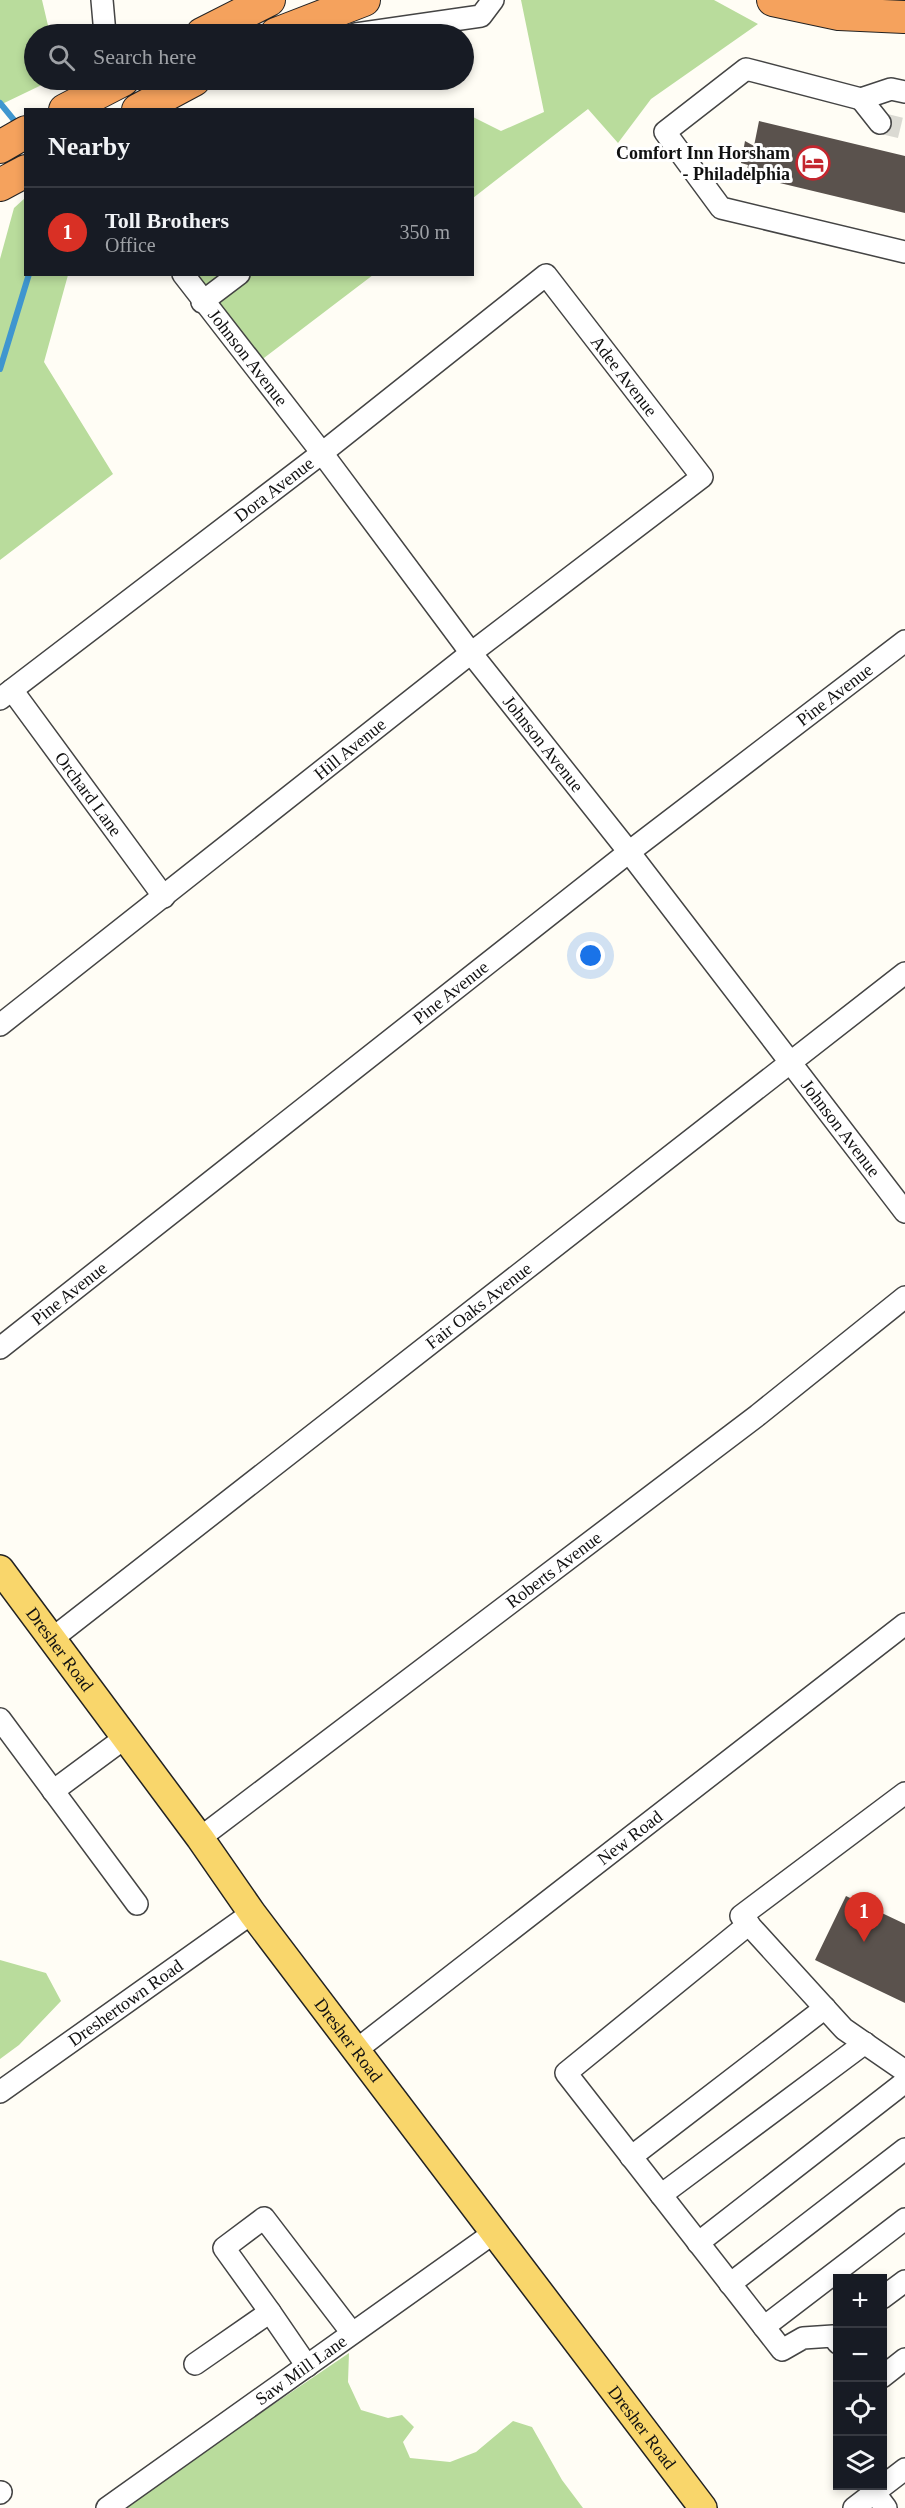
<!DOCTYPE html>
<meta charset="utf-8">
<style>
:root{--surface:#171b24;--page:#242831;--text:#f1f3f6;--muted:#9ea1a6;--line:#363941;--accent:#d93025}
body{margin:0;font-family:Georgia,serif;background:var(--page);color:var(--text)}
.controls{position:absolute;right:18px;bottom:18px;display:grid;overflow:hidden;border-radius:0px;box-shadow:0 3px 9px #0003}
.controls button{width:54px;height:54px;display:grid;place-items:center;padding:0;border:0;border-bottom:2px solid var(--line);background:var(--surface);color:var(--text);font:30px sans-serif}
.you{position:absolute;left:591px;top:956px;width:21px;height:21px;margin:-15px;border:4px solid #fff;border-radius:50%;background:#1a73e8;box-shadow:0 0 0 9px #1a73e833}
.badge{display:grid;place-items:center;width:39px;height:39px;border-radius:50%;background:var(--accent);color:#fff;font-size:20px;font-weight:700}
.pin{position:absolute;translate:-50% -50px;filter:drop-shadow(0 2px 3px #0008)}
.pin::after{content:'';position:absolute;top:32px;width:21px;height:18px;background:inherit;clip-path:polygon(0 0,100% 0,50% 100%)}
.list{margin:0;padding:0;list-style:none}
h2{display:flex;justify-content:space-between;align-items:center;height:78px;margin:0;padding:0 24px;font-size:26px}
h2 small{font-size:20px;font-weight:400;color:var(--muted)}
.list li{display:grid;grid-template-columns:39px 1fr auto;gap:18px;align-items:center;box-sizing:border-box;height:90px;padding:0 24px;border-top:2px solid var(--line)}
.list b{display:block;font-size:22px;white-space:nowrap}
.list p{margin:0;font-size:20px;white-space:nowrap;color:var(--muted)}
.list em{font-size:20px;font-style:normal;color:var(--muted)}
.icon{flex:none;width:33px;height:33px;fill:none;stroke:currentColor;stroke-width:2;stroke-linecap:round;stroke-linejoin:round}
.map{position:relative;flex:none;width:905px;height:2508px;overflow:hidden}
.search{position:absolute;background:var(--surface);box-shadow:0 3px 9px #0003;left:24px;top:24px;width:450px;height:66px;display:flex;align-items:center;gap:15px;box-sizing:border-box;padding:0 21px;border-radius:33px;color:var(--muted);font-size:22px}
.panel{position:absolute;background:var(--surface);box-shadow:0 3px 9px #0003;left:24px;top:108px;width:450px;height:168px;border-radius:0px}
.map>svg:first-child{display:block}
</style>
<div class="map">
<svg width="905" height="2508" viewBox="0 0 905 2508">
<rect width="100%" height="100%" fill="#fffdf5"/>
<path fill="#b9dc9c" d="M0 0H42L50 34H34V80H52L0 105Z
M521 0H714L758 24 651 99 618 143 588 109 473 198V117L501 131 544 112Z
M25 198 26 274 68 275 44 362 113 474 0 560V259L14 208Z
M195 275H373L260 361Z
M0 1960 46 1973 61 2001 19 2045 0 2059Z
M349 2353 348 2382 361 2410 388 2418 402 2415 414 2427 403 2442 410 2458 450 2462 476 2452 513 2421 532 2427 562 2480 583 2508H121Z"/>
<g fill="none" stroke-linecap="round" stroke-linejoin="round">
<path stroke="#3f96cf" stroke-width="6" d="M0 103 18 125
M0 369 29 274"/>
</g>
<path fill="#5a524d" d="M759 121 905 156V213L746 175 748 165 741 163 745 141 754 146Z
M846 1896 905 1924V2003L815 1960Z"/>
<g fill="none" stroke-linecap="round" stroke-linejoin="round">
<path stroke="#dbdad3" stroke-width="21" stroke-dasharray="21 10" stroke-linecap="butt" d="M880 123 905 129"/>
<g stroke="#444" stroke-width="24">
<g id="minor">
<path d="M102 0 105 34"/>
<path d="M356 34 481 16 493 0"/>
<path d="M905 92 891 89 861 99 746 69 665 132 721 208 905 252"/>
<path d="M861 99 880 123"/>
<path id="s1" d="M183 274 322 453 471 653 629 852 905 1212"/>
<path d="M202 302 239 274"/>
<path id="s2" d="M12 690 164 897"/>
<path id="s3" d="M0 699 322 453 546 275 702 477 471 653 0 1025"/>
<path id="s4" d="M0 1348 629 852 905 641"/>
<path id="s5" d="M53 1638 905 973"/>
<path d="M0 1719 137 1904"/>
<path d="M53 1791 126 1737"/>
<path d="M905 1793 741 1916 844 2029 905 2071"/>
<path id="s6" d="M200 1838 758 1415 905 1297"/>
<path d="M749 1924 566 2073 782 2350 803 2338 833 2336 838 2343"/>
<path id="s7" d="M355 2051 905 1624"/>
<path id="s8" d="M0 2092 252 1913"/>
<path d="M631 2157 825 2008"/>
<path d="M661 2195 865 2043"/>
<path d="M698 2243 905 2082"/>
<path d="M730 2284 905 2149"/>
<path d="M882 2298 905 2281"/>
<path d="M270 2312 224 2248 264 2218 352 2333"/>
<path d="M764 2327 905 2219"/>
<path d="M195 2364 270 2312 307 2366"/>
<path d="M882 2377 905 2359"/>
<path d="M874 2492 886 2508"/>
<path d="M0 2493 1 2492"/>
<path id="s9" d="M107 2508 495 2232"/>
<path d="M854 2508 905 2469"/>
</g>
</g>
<g stroke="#222" stroke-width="30">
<g id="major">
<path id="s10" d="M0 1569 200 1838 252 1913 703 2508"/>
</g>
</g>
<g stroke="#222" stroke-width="34">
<path id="highway" d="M773 0 839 14 904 17
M202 34 269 0
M276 34 364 0
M65 110 123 80
M138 110 194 80
M0 147 26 132
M0 185 26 171"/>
</g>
<use href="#minor" stroke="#fff" stroke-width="21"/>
<use href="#major" stroke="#f9d66b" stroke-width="27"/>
<use href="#highway" stroke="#f5a25d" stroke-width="32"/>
</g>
<defs>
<g id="hotel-ring" transform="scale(1.725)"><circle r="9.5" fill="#fff" stroke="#c4262e" stroke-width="1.5"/><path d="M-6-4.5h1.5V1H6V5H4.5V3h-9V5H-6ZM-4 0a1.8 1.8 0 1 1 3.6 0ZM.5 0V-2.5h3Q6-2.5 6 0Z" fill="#c4262e"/></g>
</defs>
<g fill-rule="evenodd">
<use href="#hotel-ring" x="813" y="163"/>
</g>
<g text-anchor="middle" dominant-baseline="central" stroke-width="6" stroke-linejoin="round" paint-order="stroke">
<g font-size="18" font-weight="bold" fill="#111" stroke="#fff" text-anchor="end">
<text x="790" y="153">Comfort Inn Horsham<tspan x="790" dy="21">- Philadelphia</tspan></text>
</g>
<g font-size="18" fill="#111" stroke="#fff">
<text stroke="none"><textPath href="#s1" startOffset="106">Johnson Avenue</textPath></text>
<text stroke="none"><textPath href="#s3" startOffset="819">Adee Avenue</textPath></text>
<text stroke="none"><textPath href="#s3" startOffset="345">Dora Avenue</textPath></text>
<text stroke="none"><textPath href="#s4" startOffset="1060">Pine Avenue</textPath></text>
<text stroke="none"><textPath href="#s1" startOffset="592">Johnson Avenue</textPath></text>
<text transform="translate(350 749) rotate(-39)">Hill Avenue</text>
<text stroke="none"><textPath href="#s2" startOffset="129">Orchard Lane</textPath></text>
<text stroke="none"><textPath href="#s4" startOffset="574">Pine Avenue</textPath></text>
<text stroke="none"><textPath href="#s1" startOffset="1078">Johnson Avenue</textPath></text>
<text stroke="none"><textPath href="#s4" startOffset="88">Pine Avenue</textPath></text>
<text stroke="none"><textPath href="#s5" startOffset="540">Fair Oaks Avenue</textPath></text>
<text stroke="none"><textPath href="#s6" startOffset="444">Roberts Avenue</textPath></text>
<text stroke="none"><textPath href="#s10" startOffset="100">Dresher Road</textPath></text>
<text stroke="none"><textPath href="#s7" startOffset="348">New Road</textPath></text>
<text stroke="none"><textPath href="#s8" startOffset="154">Dreshertown Road</textPath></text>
<text stroke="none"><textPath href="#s10" startOffset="586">Dresher Road</textPath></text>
<text stroke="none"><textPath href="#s9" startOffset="238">Saw Mill Lane</textPath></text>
<text stroke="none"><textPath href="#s10" startOffset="1072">Dresher Road</textPath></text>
</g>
</g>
</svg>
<div class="controls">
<button>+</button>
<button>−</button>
<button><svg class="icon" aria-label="locate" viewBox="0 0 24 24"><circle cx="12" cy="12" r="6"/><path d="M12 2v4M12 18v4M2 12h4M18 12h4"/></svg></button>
<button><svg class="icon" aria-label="layers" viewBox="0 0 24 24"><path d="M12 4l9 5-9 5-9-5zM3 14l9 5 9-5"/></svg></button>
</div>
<div class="you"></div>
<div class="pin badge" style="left:864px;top:1942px">1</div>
<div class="search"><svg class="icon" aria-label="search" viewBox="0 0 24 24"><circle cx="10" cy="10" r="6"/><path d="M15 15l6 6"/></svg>Search here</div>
<section class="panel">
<h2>Nearby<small></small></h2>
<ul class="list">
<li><span class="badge">1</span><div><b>Toll Brothers</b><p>Office</p></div><em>350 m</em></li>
</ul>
</section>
</div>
